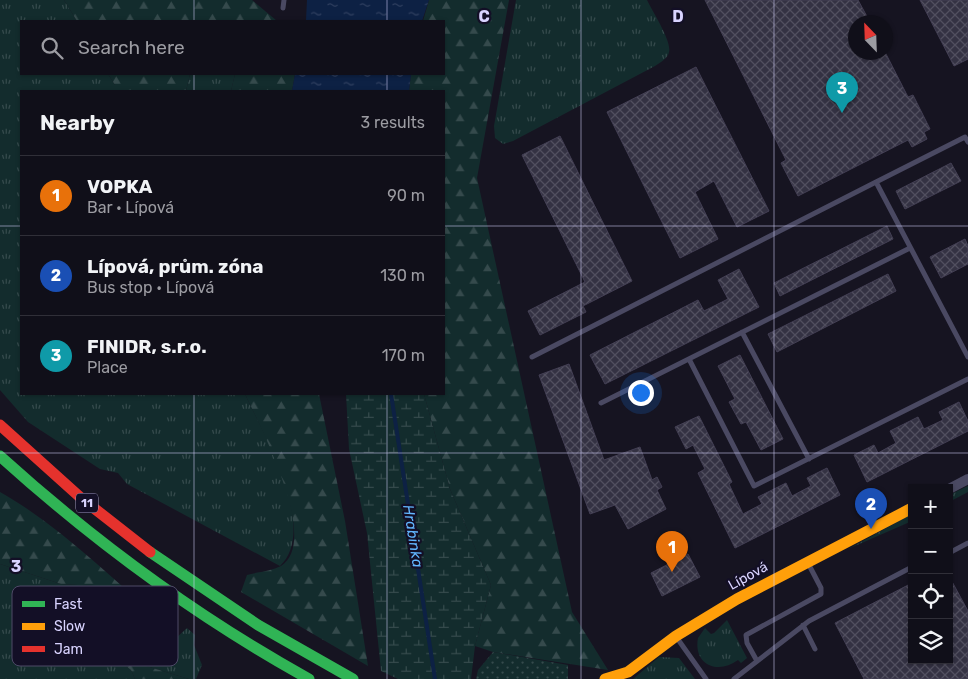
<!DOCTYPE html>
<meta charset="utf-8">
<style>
:root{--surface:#100f19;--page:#1e1d26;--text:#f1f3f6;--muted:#9c9ca2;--line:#302f38;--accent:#0f766e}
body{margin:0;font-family:Rubik,sans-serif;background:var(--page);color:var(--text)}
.controls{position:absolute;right:15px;bottom:15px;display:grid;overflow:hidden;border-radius:0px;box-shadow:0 1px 4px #0004}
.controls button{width:45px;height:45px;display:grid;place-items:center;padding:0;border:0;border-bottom:1px solid var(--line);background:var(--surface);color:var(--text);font:25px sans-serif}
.compass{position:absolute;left:848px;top:15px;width:45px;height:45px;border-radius:50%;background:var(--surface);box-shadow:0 1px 4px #0004;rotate:337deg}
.you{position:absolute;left:640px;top:392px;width:18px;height:18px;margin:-12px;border:4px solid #fff;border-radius:50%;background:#1a73e8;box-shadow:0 0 0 8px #1a73e833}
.badge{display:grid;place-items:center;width:32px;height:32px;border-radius:50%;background:var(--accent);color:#fff;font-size:16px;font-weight:700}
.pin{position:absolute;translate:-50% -41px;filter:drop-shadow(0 1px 2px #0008)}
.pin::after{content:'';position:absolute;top:26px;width:18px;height:15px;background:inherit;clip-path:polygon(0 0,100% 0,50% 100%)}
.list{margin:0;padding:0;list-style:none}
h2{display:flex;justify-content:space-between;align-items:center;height:65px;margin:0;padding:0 20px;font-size:21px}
h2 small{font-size:16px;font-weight:400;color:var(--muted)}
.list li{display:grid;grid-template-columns:32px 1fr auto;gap:15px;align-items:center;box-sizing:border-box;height:80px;padding:0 20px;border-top:1px solid var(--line)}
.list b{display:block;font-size:19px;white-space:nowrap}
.list p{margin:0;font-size:16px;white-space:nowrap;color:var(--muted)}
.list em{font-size:16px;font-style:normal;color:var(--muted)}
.icon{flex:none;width:28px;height:28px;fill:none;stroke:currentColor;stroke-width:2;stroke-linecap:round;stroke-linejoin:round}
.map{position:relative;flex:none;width:968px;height:679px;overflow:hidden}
.search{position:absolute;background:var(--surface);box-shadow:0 1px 4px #0004;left:20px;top:20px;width:425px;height:55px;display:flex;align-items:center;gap:12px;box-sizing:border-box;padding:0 18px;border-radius:0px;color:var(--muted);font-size:19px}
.panel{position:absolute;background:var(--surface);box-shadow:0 1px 4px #0004;left:20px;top:90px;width:425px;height:305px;border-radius:0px}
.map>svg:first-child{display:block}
</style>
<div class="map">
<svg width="968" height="679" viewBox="0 0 968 679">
<defs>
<pattern id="grass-tufts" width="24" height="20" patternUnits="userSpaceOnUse" patternTransform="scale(1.25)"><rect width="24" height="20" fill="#132c2d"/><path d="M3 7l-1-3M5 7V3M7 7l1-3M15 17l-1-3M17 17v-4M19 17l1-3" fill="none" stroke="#354a4c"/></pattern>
<pattern id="forest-firs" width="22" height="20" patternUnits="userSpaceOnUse" patternTransform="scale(1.25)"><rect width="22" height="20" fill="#132c2d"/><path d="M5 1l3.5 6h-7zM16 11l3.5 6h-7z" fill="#354a4c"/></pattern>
<pattern id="wetland-marsh" width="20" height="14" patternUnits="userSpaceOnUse" patternTransform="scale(1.25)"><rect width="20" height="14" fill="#132c2d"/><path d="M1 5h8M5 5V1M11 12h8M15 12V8" fill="none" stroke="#354a4c"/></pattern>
<pattern id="garden-dots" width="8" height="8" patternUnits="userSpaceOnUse" patternTransform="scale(1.25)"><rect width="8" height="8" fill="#132c2d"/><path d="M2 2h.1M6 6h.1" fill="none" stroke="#354a4c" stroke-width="1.8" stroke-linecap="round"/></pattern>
<pattern id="water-ripples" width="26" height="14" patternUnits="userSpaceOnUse" patternTransform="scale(1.25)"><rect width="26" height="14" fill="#0d2144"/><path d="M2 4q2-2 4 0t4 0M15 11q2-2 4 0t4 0" fill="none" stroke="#304060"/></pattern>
<pattern id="building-cross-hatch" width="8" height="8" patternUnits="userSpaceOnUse" patternTransform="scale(1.25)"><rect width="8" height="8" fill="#343243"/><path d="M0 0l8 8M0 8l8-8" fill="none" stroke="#514f5f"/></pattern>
</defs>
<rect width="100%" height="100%" fill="#161421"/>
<path fill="url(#grass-tufts)" d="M0 0H64L77 21H21V74H108L115 85V91H21V394H245C263 433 319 529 280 566L127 484 118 473 100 469 28 422 0 390Z
M516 0H647C652 11 672 41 669 52 668 58 661 62 655 66L513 141 503 144 495 138 494 126Z
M190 74H235L231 91H186Z
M968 486V492L949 502V495Z
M912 514V521L848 549Z
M0 564 61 584 95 586 161 639H175L187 628 195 635 194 645 202 665 196 679H189L133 662 125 654 118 660 131 670 135 679H0Z
M727 620 747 658 741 663 738 660C718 675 693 665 698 638L705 628 711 634 714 633Z
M659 657 679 658 695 679H633Z"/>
<path fill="url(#forest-firs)" d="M64 0H252L277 21H77Z
M429 0H509L477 178 572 612 608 670 493 652 475 646 491 585 450 489 424 394H444V91H409L411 74H444V21H423Z
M108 74H190L186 91H115V85Z
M235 74H295L292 91H231Z
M245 394H319L345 521 368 666 241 592 247 575C257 572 272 571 281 566 321 541 259 424 245 394Z
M0 492C59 525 111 578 162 621L156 631 148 630 95 586 61 584 0 564Z
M120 654H125L133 662 189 679H135L131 670 118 660Z"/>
<path fill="url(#wetland-marsh)" d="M346 394H424L450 489 491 585 475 646 471 679H398L381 671 367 533 349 449Z"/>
<path fill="url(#garden-dots)" d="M493 652 568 665V679H476L478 670Z"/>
<path fill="url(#water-ripples)" d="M307 0H429L422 21H306Z
M295 74H411L409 91H292Z"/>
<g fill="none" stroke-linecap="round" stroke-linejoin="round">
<path stroke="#0d2144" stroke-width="4" d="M391 394 435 679"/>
</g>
<path fill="url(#building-cross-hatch)" stroke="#433f54" d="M705 0H858L870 22H856V52H885L908 97 913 95 930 129 924 132 927 139 912 147 908 140 798 196 781 163 786 160Z
M920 0H968V59L954 66Z
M696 67 769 211 737 227 714 181 695 192 718 239 680 258 607 112Z
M560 136 632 281 583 306 586 312 540 335 528 311 585 282 522 155Z
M951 163 961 181 905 209 896 191Z
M887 226 893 239 780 296 774 283Z
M965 239 968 246V264L941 278 930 257Z
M739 269 759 307 605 384 590 355 698 300 704 311 728 299 718 280Z
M888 274 896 291 777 352 768 334Z
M740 355 783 439 761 450 746 422 741 424 729 402 735 399 718 366Z
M569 364 604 460 640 447 652 480 657 477 662 487 657 490 666 509 628 529 615 505 590 514 539 375Z
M959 402 968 421V431L867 482 854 455 874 445 878 453 896 443 890 431 918 417 924 429 943 420 939 412Z
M699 416 732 482 729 484 743 514 762 504 758 497 786 483 792 496 811 486 807 478 827 468 840 495 735 548 698 473 705 469 693 445 686 449 675 427Z
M688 554 700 577 662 596 651 573Z
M949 576 968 611V679H864L835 623 912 583V660H949Z"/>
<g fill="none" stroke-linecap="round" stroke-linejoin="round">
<path stroke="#4a4962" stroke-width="5" d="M283 8 284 0
M876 182 965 137 968 142
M742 332 809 459
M532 357 876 182 968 357
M689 359 754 486 968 379
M601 403 910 248
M949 553 968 543
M803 625 815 649
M677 638 706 679
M757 661 747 643 746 635 821 594V588L809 565
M734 679 809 621 912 567"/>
<path stroke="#4a4962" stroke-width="10" d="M949 489 968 479"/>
<path stroke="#30b455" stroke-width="11" d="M0 456C95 542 197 617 309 679
M150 552 258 625 353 679"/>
<path stroke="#ff9f0a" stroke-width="11" d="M605 679 628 672 676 636 737 599 912 508"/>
<path stroke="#e5322d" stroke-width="11" d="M0 425 81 498 150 552"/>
</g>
<path fill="none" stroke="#d9d4ff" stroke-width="1" stroke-opacity="0.55" d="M194 0V21M387 0V21M581 0V679M774 0V679M194 74V91M387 74V91M0 226H21M444 226H968M194 394V679M387 394V679M0 453H968"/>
<g text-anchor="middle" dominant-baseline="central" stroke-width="4.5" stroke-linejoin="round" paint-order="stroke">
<rect fill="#130f26" stroke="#9e99be" stroke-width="1" x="76" y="493.5" width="22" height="19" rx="4"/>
<g font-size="12" font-weight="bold" fill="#d9d4ff">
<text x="87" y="503">11</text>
</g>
<g font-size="14" fill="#d9d4ff" stroke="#130f26">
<text transform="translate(748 576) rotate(-29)">Lípová</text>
</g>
<g font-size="15" font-style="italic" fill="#62b6ff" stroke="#130f26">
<text transform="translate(413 536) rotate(81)">Hrabinka</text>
</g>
</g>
<rect x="12" y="586" width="166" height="80" rx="8" fill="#130f26" stroke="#4e4a67" stroke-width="1"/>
<rect x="22" y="601" width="23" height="6" fill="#30b455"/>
<rect x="22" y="623" width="23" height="7" fill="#ff9f0a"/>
<rect x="22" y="646" width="23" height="6" fill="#e5322d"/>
<g font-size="14" fill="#d9d4ff">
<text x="54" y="609">Fast</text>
<text x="54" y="631">Slow</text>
<text x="54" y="654">Jam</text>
</g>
<g font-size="16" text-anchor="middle" font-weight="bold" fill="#d9d4ff" stroke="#130f26" stroke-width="4.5" stroke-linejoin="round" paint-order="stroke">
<text x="484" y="22">C</text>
<text x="678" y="22">D</text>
<text x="16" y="572">3</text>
</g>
</svg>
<div class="controls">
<button>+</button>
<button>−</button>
<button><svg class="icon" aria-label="locate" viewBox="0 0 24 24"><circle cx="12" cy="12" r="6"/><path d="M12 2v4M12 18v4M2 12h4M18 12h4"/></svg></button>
<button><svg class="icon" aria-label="layers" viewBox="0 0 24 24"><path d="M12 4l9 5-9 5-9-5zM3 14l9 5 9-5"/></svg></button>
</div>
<svg class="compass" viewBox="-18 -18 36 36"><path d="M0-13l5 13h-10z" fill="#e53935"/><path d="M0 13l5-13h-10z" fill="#9c9ca2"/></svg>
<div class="you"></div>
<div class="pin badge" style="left:672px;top:572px;background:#e8710a">1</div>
<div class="pin badge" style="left:871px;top:529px;background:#1a4fb4">2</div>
<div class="pin badge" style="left:842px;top:113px;background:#0f9aa8">3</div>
<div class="search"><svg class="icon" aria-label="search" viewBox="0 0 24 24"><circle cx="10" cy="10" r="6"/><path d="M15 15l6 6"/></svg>Search here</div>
<section class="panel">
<h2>Nearby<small>3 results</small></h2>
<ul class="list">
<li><span class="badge" style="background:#e8710a">1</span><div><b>VOPKA</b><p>Bar · Lípová</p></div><em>90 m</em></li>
<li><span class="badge" style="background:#1a4fb4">2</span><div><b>Lípová, prům. zóna</b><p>Bus stop · Lípová</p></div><em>130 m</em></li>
<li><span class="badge" style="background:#0f9aa8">3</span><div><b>FINIDR, s.r.o.</b><p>Place</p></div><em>170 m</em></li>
</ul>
</section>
</div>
